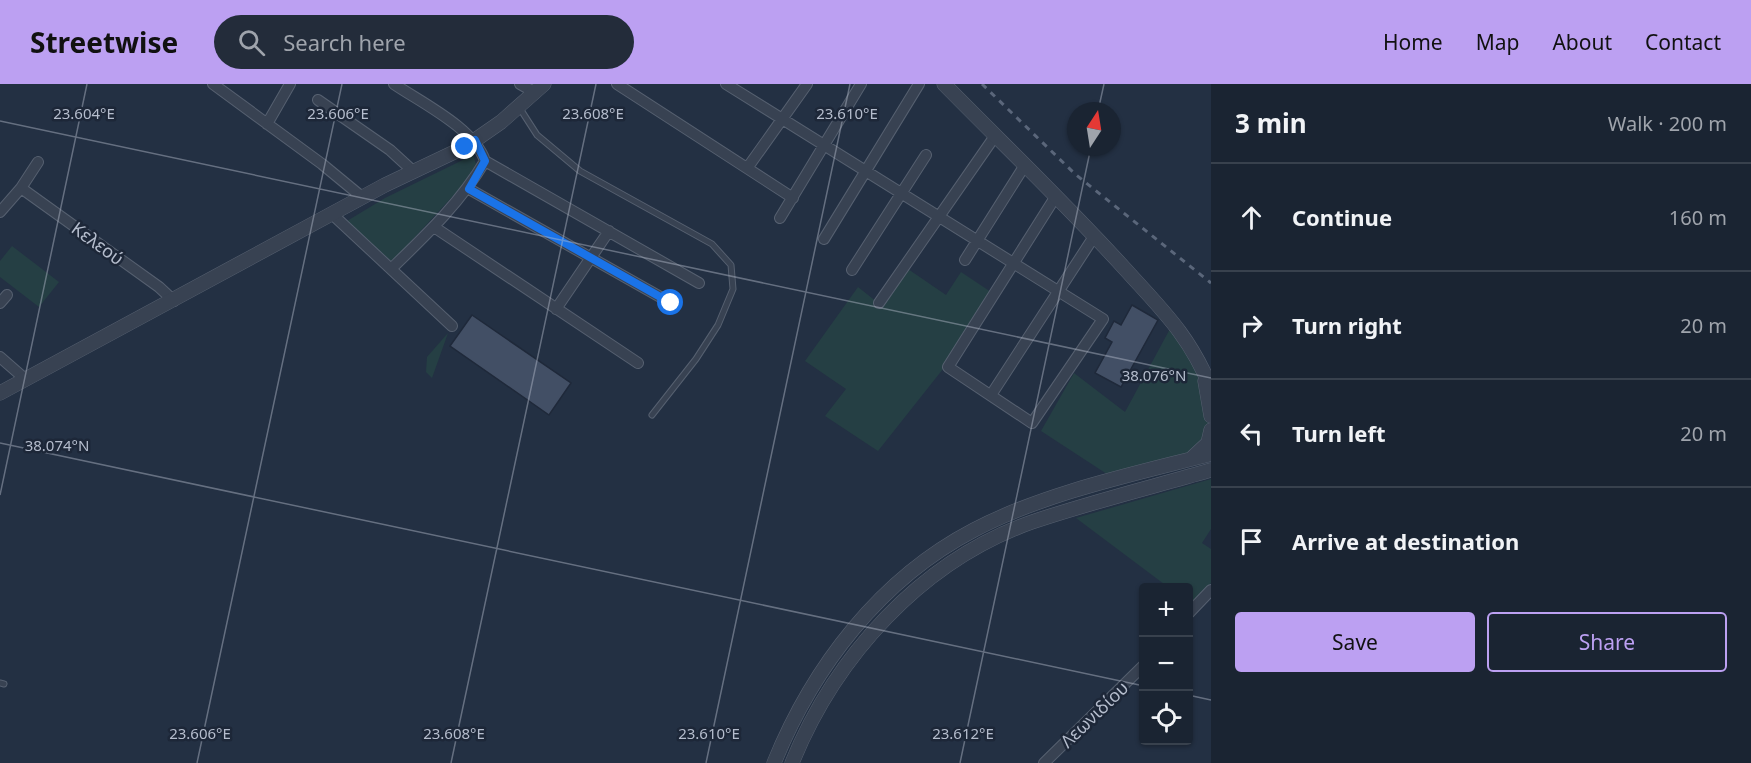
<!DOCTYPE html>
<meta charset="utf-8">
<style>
:root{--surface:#1a2432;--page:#232c3a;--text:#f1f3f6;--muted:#9fa4ac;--line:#38414d;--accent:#bca0f2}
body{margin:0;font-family:"Noto Sans",sans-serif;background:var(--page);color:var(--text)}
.controls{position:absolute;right:18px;bottom:18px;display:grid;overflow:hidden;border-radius:6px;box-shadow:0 2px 4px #0004}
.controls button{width:54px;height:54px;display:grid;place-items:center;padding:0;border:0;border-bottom:2px solid var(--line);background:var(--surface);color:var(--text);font:30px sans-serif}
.compass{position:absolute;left:1067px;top:18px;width:54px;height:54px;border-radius:50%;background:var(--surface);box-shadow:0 2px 4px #0004;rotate:12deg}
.stop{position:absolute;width:18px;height:18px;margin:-14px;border:4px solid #1a73e8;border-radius:50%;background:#fff}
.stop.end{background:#1a73e8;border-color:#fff;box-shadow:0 2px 6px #0008}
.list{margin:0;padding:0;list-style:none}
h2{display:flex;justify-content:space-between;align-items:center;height:78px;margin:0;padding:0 24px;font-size:26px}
h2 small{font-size:20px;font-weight:400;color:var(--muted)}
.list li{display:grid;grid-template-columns:39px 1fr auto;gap:18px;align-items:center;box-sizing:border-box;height:108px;padding:0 24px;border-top:2px solid var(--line)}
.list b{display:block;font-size:22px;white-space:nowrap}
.list em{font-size:20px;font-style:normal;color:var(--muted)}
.actions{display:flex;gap:12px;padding:18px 24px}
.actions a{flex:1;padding:14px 0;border:2px solid var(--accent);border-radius:6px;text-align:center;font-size:21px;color:var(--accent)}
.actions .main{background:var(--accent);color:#111}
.icon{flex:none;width:33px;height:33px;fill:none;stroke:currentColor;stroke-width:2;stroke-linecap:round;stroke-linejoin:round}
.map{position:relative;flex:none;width:1211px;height:679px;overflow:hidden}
header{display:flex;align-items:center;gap:36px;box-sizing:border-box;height:84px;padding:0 30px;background:var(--accent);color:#111}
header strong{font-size:28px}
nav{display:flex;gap:33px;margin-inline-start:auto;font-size:21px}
.search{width:420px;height:54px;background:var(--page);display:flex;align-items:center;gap:15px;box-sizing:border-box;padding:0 21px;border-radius:33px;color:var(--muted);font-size:22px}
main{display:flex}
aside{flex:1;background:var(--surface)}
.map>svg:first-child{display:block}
</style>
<header>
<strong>Streetwise</strong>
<div class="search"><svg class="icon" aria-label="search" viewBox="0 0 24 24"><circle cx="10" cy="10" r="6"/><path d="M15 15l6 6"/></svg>Search here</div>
<nav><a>Home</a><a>Map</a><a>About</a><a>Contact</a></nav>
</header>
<main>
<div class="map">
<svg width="1211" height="679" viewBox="0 0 1211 679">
<rect width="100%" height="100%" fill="#233043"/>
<path fill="#253f44" d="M473 71 476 80 463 101 392 178 347 137 385 114Z
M12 162 59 198 39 223 0 193V177Z
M908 185 946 211 961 188 991 208 943 285 878 367 825 332 846 305 805 277 858 203 882 222Z
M1171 243 1200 290 1210 336 1205 356 1189 369 1110 392 1041 347 1074 289 1125 328Z
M448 249 432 294 426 288 427 273Z
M1211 395V445L1202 459 1211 465V499L1190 520 1188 504 1168 503 1076 434Z"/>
<path fill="#424f65" stroke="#1f293a" stroke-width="1.5" d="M1132 221 1158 236 1121 303 1095 289 1112 258 1105 254 1114 237 1121 241Z
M472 231 571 299 549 331 450 262Z"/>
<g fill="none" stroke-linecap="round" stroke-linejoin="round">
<g stroke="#566070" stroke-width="7">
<path id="service" d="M519 23 537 51 580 87 712 160 731 181 733 205 718 241 696 275 652 331
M0 599 4 600"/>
</g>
<g stroke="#566070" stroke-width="12">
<path id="minor" d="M213 0 322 80 362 113
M520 0 534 8
M617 0 793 114
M726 0C851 79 977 157 1103 235L1032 339 948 283 1056 112
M318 16 390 66 414 88
M267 40 290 0
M485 77 699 199
M748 83 807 0
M21 104 159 203 174 217
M469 105 671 219
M0 128 21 104 38 78
M332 130 452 242
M780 134 861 0
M434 143 638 279
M824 155 919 0
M965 176 1025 81
M391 185C426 151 460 119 485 77 474 44 422 19 394 0
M852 186 926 71
M0 219 7 211
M879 219 995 52
M556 225 609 147
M0 273 24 294
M991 311 1095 151
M1188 530 1211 506
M1044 679 1144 581"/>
</g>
<g stroke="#566070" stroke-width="15">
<path id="tertiary" d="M944 0C1005 62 1068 122 1126 186 1163 227 1189 251 1211 304
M1205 297 1211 332
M0 309 385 101 465 63 501 38 544 0
M1193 373 1208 359 1211 346
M774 679C813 583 880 495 974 446 1044 409 1134 390 1211 370
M792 679C835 573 921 477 1032 438 1091 418 1152 403 1211 386"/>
</g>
<use href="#service" stroke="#384252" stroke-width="5"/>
<use href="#minor" stroke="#384252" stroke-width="10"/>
<use href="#tertiary" stroke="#384252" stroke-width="14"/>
<path stroke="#5a667a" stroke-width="3" stroke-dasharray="6 6" stroke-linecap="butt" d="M982 0 1075 90 1211 199"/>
</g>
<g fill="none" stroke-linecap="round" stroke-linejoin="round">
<path stroke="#1a73e8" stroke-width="8" d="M465 63 475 56 485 77 469 105 671 219"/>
</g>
<path fill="none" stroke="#b5bdcd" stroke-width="1.5" stroke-opacity="0.45" d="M1098 27 1104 0M0 37 1211 294M0 359 1144 602M0 411 87 0M1188 611 1211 616M197 679 342 0M451 679 596 0M706 679 850 0M960 679 1091 63"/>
<g text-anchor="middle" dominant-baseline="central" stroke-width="5" stroke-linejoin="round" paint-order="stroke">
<g font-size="18" fill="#b5bdcd" stroke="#1d2738">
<text transform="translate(98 159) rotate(36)">Κελεού</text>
<text transform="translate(1094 630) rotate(-44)">Λεωνιδίου</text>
</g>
</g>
<g font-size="15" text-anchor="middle" fill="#b5bdcd" stroke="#1d2738" stroke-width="5" stroke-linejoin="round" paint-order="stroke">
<text x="84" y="35">23.604°E</text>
<text x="338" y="35">23.606°E</text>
<text x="593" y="35">23.608°E</text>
<text x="847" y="35">23.610°E</text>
<text x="1154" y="297">38.076°N</text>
<text x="57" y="367">38.074°N</text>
<text x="200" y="655">23.606°E</text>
<text x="454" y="655">23.608°E</text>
<text x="709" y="655">23.610°E</text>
<text x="963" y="655">23.612°E</text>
</g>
</svg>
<div class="controls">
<button>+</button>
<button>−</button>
<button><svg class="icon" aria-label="locate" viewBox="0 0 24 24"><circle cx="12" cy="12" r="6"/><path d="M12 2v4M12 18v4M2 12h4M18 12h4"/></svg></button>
</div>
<svg class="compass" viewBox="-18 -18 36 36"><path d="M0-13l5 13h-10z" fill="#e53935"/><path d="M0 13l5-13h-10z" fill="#9fa4ac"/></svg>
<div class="stop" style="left:671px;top:219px"></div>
<div class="stop end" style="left:465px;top:63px"></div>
</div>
<aside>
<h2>3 min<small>Walk · 200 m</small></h2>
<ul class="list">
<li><svg class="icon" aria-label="ahead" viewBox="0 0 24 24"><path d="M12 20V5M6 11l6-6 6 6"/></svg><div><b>Continue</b></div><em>160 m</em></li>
<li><svg class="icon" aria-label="right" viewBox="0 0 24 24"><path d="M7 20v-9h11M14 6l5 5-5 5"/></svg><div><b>Turn right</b></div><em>20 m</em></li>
<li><svg class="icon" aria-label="left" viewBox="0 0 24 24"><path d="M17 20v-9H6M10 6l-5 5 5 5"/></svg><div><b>Turn left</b></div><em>20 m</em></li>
<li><svg class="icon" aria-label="arrive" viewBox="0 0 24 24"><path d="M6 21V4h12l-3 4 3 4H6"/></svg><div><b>Arrive at destination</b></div></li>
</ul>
<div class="actions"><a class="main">Save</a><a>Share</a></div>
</aside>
</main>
